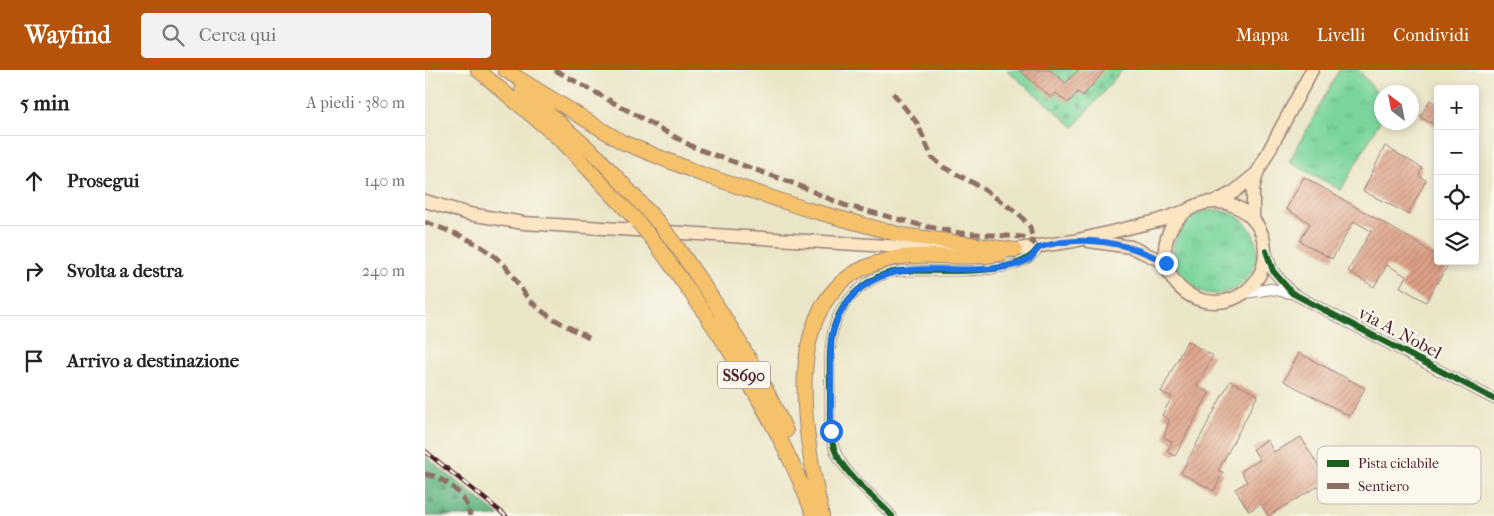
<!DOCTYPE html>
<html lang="it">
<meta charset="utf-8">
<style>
:root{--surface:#fff;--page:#f2f2f2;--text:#222;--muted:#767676;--line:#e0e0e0;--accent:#b45309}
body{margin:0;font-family:"IM FELL French Canon",serif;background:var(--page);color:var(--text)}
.controls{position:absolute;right:15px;top:15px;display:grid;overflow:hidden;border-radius:5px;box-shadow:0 2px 8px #0003}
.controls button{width:45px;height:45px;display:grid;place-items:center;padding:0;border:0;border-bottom:1px solid var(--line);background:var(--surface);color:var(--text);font:25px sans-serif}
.compass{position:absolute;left:949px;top:15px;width:45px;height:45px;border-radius:50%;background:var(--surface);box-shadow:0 2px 8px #0003;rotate:328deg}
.stop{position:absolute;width:15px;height:15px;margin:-11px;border:4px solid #1a73e8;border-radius:50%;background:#fff}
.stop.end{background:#1a73e8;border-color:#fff;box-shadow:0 1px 5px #0008}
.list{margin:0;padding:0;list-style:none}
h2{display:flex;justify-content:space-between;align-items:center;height:65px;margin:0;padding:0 20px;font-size:21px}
h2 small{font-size:16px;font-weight:400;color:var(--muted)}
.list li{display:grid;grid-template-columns:32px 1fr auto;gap:15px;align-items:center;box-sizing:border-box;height:90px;padding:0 20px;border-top:1px solid var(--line)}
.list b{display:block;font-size:19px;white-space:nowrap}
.list em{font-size:16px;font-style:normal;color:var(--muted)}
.icon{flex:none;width:28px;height:28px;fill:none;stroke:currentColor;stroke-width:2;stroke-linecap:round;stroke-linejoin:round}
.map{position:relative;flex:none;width:1069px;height:446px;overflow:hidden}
header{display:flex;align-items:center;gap:30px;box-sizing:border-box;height:70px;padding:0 25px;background:var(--accent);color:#fff}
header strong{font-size:24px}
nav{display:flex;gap:28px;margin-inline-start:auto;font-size:18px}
.search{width:350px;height:45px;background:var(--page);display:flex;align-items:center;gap:12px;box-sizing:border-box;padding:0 18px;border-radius:5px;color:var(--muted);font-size:19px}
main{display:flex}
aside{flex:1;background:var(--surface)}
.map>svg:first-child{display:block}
</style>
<header>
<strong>Wayfind</strong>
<div class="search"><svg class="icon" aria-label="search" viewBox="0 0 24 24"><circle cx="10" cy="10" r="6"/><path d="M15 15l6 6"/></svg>Cerca qui</div>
<nav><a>Mappa</a><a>Livelli</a><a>Condividi</a></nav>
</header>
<main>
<aside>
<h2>5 min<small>A piedi · 380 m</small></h2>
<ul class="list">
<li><svg class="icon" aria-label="ahead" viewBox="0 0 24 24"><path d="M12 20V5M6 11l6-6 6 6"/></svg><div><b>Prosegui</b></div><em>140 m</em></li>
<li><svg class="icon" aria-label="right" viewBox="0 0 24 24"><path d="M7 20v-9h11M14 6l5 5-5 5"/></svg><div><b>Svolta a destra</b></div><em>240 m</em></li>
<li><svg class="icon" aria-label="arrive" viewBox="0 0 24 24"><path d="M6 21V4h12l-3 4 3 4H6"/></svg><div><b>Arrivo a destinazione</b></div></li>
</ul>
</aside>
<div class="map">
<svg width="1069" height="446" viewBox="0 0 1069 446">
<defs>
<pattern id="grass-tufts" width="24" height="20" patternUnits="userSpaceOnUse" patternTransform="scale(1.25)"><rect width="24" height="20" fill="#7ad59c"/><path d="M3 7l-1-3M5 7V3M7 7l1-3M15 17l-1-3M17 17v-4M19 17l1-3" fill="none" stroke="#6bb687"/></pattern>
<pattern id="forest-firs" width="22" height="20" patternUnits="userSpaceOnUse" patternTransform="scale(1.25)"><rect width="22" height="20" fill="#63b684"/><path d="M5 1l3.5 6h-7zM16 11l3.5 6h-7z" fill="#54936c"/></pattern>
<pattern id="cemetery-stones" width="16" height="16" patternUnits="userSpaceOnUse" patternTransform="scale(1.25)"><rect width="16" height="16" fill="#7ad59c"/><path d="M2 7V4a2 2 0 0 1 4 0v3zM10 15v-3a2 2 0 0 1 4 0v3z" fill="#6bb687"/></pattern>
<pattern id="building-hatch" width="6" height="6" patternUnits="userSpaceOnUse" patternTransform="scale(1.25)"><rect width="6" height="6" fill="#dda186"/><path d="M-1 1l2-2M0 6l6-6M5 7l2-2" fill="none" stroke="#b5836e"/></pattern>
</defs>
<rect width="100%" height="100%" fill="#fbf7ec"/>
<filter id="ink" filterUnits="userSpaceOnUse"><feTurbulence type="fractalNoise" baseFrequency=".02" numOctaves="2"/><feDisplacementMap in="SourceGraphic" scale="10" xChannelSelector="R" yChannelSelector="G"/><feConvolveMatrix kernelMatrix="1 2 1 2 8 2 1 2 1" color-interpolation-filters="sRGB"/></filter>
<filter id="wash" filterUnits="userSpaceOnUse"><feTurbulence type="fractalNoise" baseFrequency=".0096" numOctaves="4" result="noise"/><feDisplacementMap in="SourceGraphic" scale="20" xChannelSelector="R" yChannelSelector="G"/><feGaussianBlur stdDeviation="1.12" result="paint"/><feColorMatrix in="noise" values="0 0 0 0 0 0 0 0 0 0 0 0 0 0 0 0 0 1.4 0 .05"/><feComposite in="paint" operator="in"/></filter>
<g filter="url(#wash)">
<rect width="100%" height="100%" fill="#ebe5c7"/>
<path fill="url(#grass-tufts)" stroke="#627a64" d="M914 0H934L956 28V49L916 120 864 92Z
M748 182a42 42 0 1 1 84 0a42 42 0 1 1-84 0Z"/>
<path fill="url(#forest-firs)" stroke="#566a58" d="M0 386 75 446H0Z"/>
<path fill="url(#cemetery-stones)" stroke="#627a64" d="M582 0H697L649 57Z"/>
<g id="blocks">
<path fill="url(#building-hatch)" d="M594 0H625L641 13 653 0H680L658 26 653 22 643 33 631 23 627 28Z
M1005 30 1013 35V57L995 47Z
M960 76 997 98 994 106 1001 110 983 144 938 121Z
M879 107 988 170 1013 187V191L1024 193 1001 232 975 217 981 206 962 195 949 217 923 201 946 161 929 151 907 189 875 171 885 153 861 139Z
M762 271 788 286 772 315 784 323 750 386 742 382 747 372 739 367 744 350 737 345 747 327 736 322Z
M874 283 940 318 925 346 859 311Z
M805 311 833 325 793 401 798 402 789 421 756 403Z
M876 367 902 411 843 446 836 434 824 441 810 419 822 412 816 401 835 390 828 379 842 370 849 382Z"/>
</g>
</g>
<g filter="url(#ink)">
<use href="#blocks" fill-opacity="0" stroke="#9a8279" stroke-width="1"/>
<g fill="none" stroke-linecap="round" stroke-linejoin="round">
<g stroke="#9a8279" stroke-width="11">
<path id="minor" d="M467 446C449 426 422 407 411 383 403 366 405 344 405 326 405 305 403 281 408 261 415 230 445 203 476 201 509 199 595 209 613 178"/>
</g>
<g stroke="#9a8279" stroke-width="12">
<path id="tertiary" d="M841 181 848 201 867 223 1069 329
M820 223 846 219 866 223"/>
</g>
<g stroke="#9a8279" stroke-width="15">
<path id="secondary" d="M0 131 44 144 99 153 526 180
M740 182a50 50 0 1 1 100 0a50 50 0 1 1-100 0Z
M790 132 809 122 832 103
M828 149V119L832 103 887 0
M664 171 706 177 741 193
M581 181 649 171 732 151 761 141"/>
</g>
<g stroke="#9a8279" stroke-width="16">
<path id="trunk" d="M53 0 138 72 213 152
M80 0 197 72 276 104 381 139 476 165 590 180
M97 20 173 87 234 153
M231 174C293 259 352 347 389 446
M250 174C293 234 331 294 361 361
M397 446C380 366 349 220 458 191 496 180 537 191 575 184"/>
</g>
<use href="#minor" stroke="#fff" stroke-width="9"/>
<use href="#tertiary" stroke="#fff" stroke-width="10"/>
<use href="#secondary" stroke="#fbe6c4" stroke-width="12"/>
<use href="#trunk" stroke="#f5c16b" stroke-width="14"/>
<g stroke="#4a1f2b" stroke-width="4.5">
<path id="rail" d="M0 381 81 446"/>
</g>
<use href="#rail" stroke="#fbf7ec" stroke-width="2.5" stroke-dasharray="8" stroke-linecap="butt"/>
<g stroke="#9a8279" stroke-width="16" stroke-linecap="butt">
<path id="trunk-bridge" d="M213 152 231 174
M234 153 250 174"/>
</g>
<use href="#trunk-bridge" stroke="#f5c16b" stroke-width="14"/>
<path stroke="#8d6e63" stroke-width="5" stroke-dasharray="10 5" stroke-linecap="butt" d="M130 0 270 78 370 114 419 135 499 156 535 163 598 167 608 172 613 178
M468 23 492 53 507 87 518 97 554 116 594 144 605 157 608 172
M0 152C32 164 55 171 80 196 92 209 97 225 111 236 126 250 149 259 167 270
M0 404C21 408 41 424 45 446"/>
<g stroke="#fbf7ec" stroke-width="9">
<path id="cycleway" d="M841 181 848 201 867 223 1069 329
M467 446C449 426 422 407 411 383 403 366 405 344 405 326 405 305 403 281 408 261 415 230 445 203 476 201 509 199 595 209 613 178"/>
</g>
<use href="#cycleway" stroke="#1b5e20" stroke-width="6"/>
</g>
</g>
<g fill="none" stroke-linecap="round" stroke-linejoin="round" filter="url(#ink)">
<path stroke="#1a73e8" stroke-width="6" d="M406 361V273C407 257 414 244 423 231 461 184 521 205 573 198 584 196 597 195 606 188 609 184 611 179 616 177 657 164 704 172 741 193"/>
</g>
<g text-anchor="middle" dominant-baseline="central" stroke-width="4.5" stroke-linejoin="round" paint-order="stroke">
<rect fill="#fbf7ec" stroke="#7f6065" stroke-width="1" x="293" y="291.5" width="52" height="27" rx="4"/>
<g font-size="16" font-weight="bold" fill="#4a1f2b">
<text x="319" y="305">SS690</text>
</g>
<g font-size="18" fill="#4a1f2b" stroke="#fbf7ec">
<text transform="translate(975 263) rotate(28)">via A. Nobel</text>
</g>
</g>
<rect x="892" y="376" width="164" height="58" rx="8" fill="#fbf7ec" stroke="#c6b6b2" stroke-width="1"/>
<rect x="902" y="390" width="22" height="7" fill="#1b5e20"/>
<rect x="902" y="413" width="22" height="6" fill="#8d6e63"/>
<g font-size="14" fill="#4a1f2b">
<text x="933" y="398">Pista ciclabile</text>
<text x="933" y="421">Sentiero</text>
</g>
</svg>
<div class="controls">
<button>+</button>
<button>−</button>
<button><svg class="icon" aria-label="locate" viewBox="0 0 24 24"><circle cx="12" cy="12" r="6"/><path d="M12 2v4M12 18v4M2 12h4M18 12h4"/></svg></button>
<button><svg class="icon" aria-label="layers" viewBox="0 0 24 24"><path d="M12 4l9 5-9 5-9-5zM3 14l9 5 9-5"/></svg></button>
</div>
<svg class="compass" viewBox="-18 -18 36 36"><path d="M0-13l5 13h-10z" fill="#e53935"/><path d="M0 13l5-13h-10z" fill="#767676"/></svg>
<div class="stop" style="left:406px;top:361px"></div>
<div class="stop end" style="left:741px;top:193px"></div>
</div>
</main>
